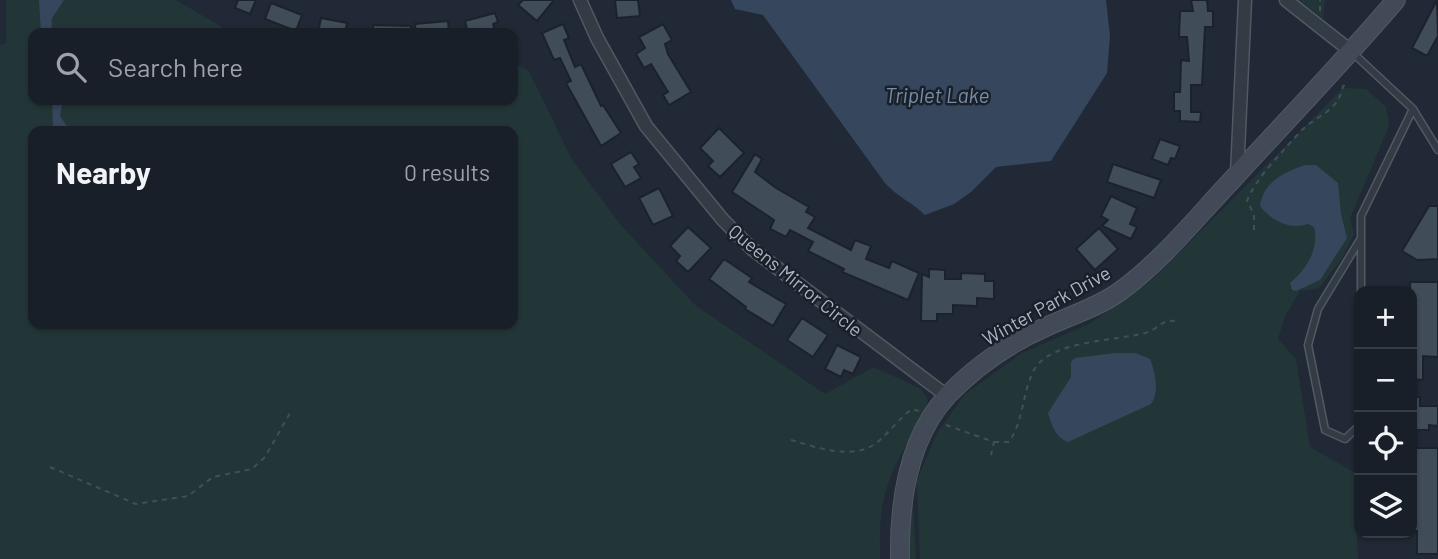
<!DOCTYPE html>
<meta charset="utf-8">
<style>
:root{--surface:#181f28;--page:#212730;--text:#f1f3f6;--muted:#9fa2a8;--line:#363d45}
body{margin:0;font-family:Barlow,sans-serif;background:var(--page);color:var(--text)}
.controls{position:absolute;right:21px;bottom:21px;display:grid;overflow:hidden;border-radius:14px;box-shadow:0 2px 5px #0004}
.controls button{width:63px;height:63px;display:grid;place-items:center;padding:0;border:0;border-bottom:2px solid var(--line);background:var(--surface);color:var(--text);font:35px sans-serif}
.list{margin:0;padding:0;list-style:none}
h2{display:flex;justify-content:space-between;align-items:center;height:91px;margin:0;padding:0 28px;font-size:30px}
h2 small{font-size:23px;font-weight:400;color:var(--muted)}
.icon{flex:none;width:38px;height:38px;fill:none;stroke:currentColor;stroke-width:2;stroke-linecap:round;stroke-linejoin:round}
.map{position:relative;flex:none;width:1438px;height:559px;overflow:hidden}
.search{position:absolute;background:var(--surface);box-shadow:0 2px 5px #0004;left:28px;top:28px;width:490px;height:77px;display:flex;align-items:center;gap:18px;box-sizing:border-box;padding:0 24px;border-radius:14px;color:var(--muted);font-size:26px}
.panel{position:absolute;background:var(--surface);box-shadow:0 2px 5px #0004;left:28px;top:126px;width:490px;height:203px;border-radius:14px}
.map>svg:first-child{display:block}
</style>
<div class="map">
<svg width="1438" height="559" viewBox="0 0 1438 559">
<rect width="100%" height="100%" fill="#202935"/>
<path fill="#233637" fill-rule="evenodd" d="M6 0H176L232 33H33V100H513V63L529 71 571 158 619 223 695 305 825 394 874 367 921 389 928 400C924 418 912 433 904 449 881 491 879 513 880 559H0V45L6 43ZM33 131H513V324H33Z
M1298 0H1325L1323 18 1320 16Z
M1343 88 1366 89 1386 107 1389 126 1350 218 1354 234 1341 260 1319 288 1300 291 1285 316 1278 339 1296 359 1310 447 1354 472 1358 559H920L917 480 937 433 965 394 1022 353 1089 324 1152 280Z
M912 480 916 559H905Z"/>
<path fill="#36465d" d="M39 0H64L52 18 51 33H41Z
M731 0H1106L1110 36 1107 73 1051 161 996 167 971 192 954 204 925 215C912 202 897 197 885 183L763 15 735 9Z
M52 100H63L60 116 70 131H56L53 126Z
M1305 165H1316L1338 183 1341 214 1347 238 1320 280 1296 291 1292 290 1290 283C1306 270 1320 248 1314 227L1308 224C1289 230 1272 221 1260 206 1264 181 1283 173 1305 165Z
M1115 353H1135L1150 359C1155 373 1160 391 1151 404L1068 442C1055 437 1052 425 1048 413L1071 377V362L1075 358Z"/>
<path fill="#414c59" stroke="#1b222c" stroke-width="2" d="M238 0H256L250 14 235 8Z
M523 0H554L537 21 518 5Z
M615 0H638L640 16 617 18Z
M1191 0H1207L1208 11H1213V27H1205L1202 85H1191V112H1201L1200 122 1180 121V111H1174V92H1180L1181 60 1189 61 1187 37H1179L1180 11H1193Z
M1437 0 1438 36 1427 56 1412 48Z
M271 3 302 15 296 31 265 19Z
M495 13 498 22 493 24 495 31 468 33 465 21Z
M321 18 347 23 345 33H318Z
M448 21 449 33H416L415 24Z
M563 24 569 38 564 40 575 67 581 64 601 106 603 105 621 133 601 146 566 83 571 81 560 58 554 60 542 33Z
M663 24 672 40 665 44 668 54 691 92 669 105 663 95 668 92 651 64 644 68 636 54 645 48 639 37Z
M373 25 411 26V33H373Z
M719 128 744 153 720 177 708 166 713 161 700 148Z
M1160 139 1180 146 1175 159 1171 158 1168 165 1152 159Z
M631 152 639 164 634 167 641 178 625 187 611 164Z
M755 154 762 159 755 172 776 188 809 207 806 212 815 217 808 228 851 250 855 240 871 246 866 259 889 268 892 261 919 273 908 300 842 272 844 269 808 251 813 242 790 230 786 237 770 229 774 220 732 192Z
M1113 164 1161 180 1154 198 1107 182Z
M659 188 673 216 653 225 639 198Z
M1111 196 1137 208 1130 224 1137 227 1131 239 1102 226 1108 220 1101 216Z
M1429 206H1438V259L1417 260 1402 251Z
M688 227 711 248 688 272 676 261 680 256 670 246Z
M1099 228 1118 249 1095 270 1076 249Z
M724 259 752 278 749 282 786 304 773 326 745 309 746 307 709 279Z
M929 269 945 270V279H961V273L985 274V281H994V299L977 298V306L953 305V314H937V321H921L922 274 929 277Z
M1410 282H1438V357L1423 356V380L1412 379Z
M802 318 828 335 813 357 787 340Z
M837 345 861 357 853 374 844 370 841 377 825 369Z
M1412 397H1420V406H1438V426L1429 425V430H1412Z
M1412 448H1438V554H1417V531H1412Z"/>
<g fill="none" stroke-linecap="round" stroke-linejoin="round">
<g stroke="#515963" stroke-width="9">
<path id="lane" d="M1353 53 1413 109 1438 150
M1361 291V216L1413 109
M1359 426 1345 439 1325 430 1308 345 1318 309 1361 238"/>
</g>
<g stroke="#515963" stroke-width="15">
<path id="street" d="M580 0 597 38 646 126 723 220 752 249 947 396
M1286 0 1352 52
M1237 174 1245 0"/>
</g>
<g stroke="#515963" stroke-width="20">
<path id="secondary" d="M900 559C899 503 908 438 948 395 976 366 1011 342 1048 326 1072 315 1098 307 1119 292 1162 261 1196 218 1232 180 1287 120 1343 62 1396 0"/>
</g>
<path stroke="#3f5153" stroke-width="2" stroke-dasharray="5 5" stroke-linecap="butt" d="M1320 11V0
M1254 230V214L1247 201C1255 179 1284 150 1300 132 1317 114 1338 113 1343 86L1349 84
M946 425 994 442 991 455
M791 440C819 448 856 462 880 440 891 430 900 418 912 409L919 411
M994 442H1009C1024 420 1022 393 1034 370 1050 340 1117 341 1145 333 1162 328 1159 319 1179 321
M50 467 136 504 188 496 213 477 252 469 265 457 290 413"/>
<use href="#lane" stroke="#333b45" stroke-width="6"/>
<use href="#street" stroke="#333b45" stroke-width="12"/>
<use href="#secondary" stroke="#424a58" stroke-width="18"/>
</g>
<g text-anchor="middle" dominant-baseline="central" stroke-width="5" stroke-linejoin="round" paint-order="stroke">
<g font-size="19" fill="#adb6c2" stroke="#19202a">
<text transform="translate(796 280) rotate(39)">Queens Mirror Circle</text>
<text transform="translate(1046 305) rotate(-29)">Winter Park Drive</text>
</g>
<g font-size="21" font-style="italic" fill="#778daa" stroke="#19202a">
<text x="937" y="94">Triplet Lake</text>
</g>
</g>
</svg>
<div class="controls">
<button>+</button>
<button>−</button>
<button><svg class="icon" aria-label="locate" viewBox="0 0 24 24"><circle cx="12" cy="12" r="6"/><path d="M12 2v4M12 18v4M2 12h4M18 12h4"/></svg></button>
<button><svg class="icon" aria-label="layers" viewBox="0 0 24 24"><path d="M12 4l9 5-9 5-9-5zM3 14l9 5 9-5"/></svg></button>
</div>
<div class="search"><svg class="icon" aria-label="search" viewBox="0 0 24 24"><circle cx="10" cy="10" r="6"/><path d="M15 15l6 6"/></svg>Search here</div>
<section class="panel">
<h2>Nearby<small>0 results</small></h2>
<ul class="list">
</ul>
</section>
</div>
